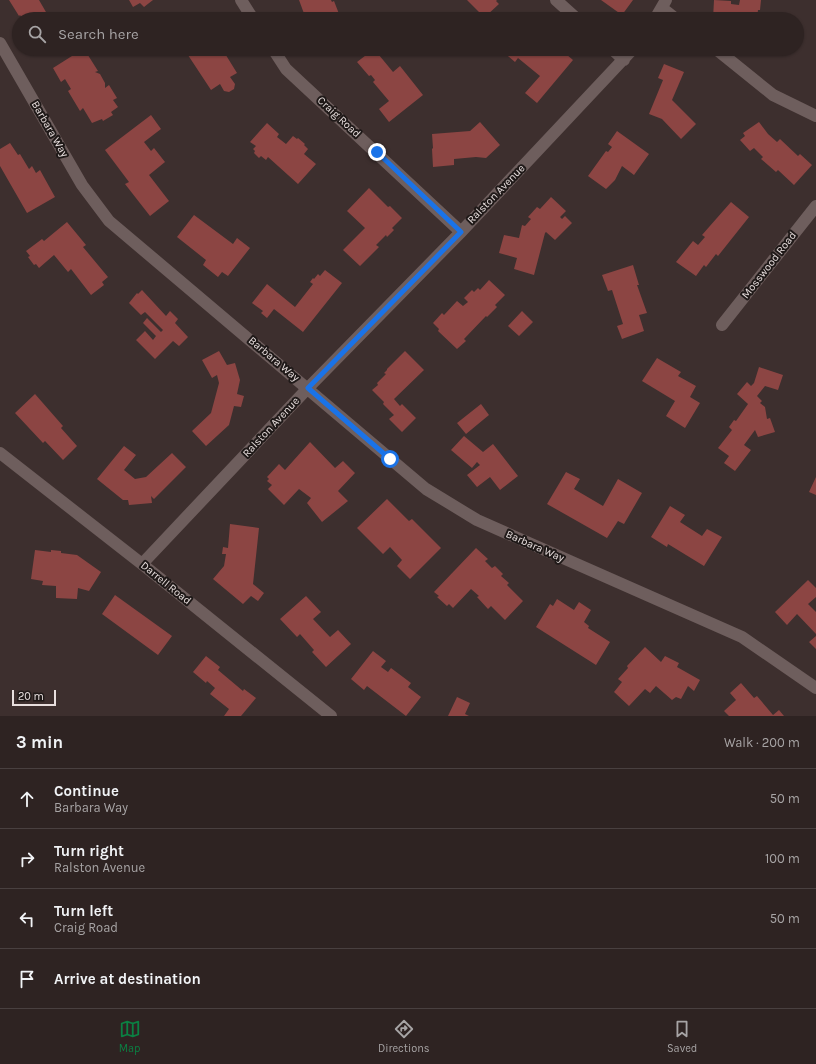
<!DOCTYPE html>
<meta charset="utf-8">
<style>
:root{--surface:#2e2322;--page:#362b2a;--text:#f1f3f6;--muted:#a7a4a5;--line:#494040;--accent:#0b8043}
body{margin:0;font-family:Karla,sans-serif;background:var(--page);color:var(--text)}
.scale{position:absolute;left:12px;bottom:10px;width:44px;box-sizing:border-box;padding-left:4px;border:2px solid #e8dfde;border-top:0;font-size:11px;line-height:14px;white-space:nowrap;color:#e8dfde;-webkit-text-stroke:3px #1f1918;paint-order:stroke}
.stop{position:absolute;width:12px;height:12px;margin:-9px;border:3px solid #1a73e8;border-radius:50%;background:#fff}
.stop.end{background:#1a73e8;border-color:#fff;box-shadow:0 1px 4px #0008}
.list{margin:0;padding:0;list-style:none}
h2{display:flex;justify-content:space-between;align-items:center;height:52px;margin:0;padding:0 16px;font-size:17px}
h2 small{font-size:13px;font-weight:400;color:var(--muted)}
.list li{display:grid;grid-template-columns:26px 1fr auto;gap:12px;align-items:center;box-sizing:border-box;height:60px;padding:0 16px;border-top:1px solid var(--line)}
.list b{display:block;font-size:15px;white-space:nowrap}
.list p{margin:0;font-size:13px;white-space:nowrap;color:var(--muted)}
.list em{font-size:13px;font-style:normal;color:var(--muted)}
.icon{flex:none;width:22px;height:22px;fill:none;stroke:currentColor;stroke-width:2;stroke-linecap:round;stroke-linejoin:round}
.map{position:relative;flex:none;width:816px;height:716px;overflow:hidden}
.search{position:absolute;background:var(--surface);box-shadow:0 1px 3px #0004;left:12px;right:12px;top:12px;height:44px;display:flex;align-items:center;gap:10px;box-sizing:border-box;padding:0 14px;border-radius:22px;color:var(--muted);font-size:15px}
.sheet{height:292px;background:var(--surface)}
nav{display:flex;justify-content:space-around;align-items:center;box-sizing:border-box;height:56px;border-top:1px solid var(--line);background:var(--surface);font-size:11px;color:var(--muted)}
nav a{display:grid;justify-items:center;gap:2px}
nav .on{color:var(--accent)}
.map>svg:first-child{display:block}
</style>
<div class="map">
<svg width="816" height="716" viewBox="0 0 816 716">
<rect width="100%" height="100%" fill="#3d2f2e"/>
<path fill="#8c4543" d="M9 0H39L50 19H23L20 15 19 16Z
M129 0H153L144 7 140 3 133 7Z
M299 0H331L332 2 334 1 341 19H306Z
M467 0H497L496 1 499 4 486 16 482 12 480 13Z
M601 0H633L622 15Z
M714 0 731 1V4L739 5 740 0H761L760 10H758L757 19H713Z
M72 49H82L85 53 86 52 98 71 95 72 100 74 105 83V88L109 85 117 98 113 100 118 107 111 112 113 115 103 121 102 119 92 123 83 108 80 111 68 91 71 89 65 79 61 82 53 68 72 56 69 51Z
M184 49H220L223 53 224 52 237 73 230 77 235 84 234 89 229 92 224 91 220 84 211 90Z
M374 49 393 72 400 66 423 95 389 122 379 109 389 101 373 82 375 80 371 75 369 76 357 62Z
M504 49H560L573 60 537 103 525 93 540 76 518 58 515 62 502 51Z
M664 64 684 72 672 100 696 124 681 139 662 119 649 114 663 80 658 78Z
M151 115 161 129 144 142 151 151 154 148 165 162 149 175 169 201 150 216 125 184 129 182 105 150Z
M480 122 500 145 486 158 476 157 454 159V165L433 167 432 149 433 148 432 134 470 131Z
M759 122 768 134 777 142 780 139 798 156 800 154 812 165 794 185 778 170 776 172 761 159 763 157 754 148 750 151 740 140 745 136 743 133Z
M267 123 279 134 277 137 286 144 293 136 297 139 298 138 305 144 304 145 308 149 304 154 316 164 298 184 268 157 266 160 261 156 259 158 254 153 255 151 253 149 256 146 250 142Z
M617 131 649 154 634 175 622 166 615 180 606 189 588 176 606 151 608 152 612 147 608 144Z
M10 143 18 155 20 154 29 169 32 166 36 173 40 170 55 197 27 213 0 166V149Z
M369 188 388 207 390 206 402 218 392 228 394 230 387 237 386 235 376 245 379 247 360 266 343 250 365 228 347 211Z
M551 197 566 211 560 217 562 219 565 216 572 223 555 240 546 232 545 233 534 275 514 269 517 258 499 253 504 235 519 238 522 225 525 226 531 219 528 217 537 207 540 209Z
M731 202 749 217 718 256 716 254 706 267 704 265 696 276 676 262 693 241 698 245 705 237 702 235Z
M194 215 233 244 237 238 250 248 228 276 222 272 218 277 203 265 206 260 177 237Z
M67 222 86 245 83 247 108 277 102 282 104 285 91 295 71 269 68 272 54 255 39 268 36 264 34 265 28 257 30 256 26 251 42 239 44 241Z
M633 265 639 285H637L647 313 639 315 644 331 622 339 617 326 623 324 612 290 608 291 602 275Z
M325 270 342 283 303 332 274 309 267 318 261 313 263 311 252 303 267 284 295 307 313 284 310 282 313 278 314 279 318 274 320 276Z
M489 280 505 295 495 305 497 307 487 317 486 316 464 339 466 341 457 349 438 331 439 329 433 323 442 313 444 315 457 301 463 306 468 302 464 298 472 290 474 292 478 288 480 290Z
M142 290 166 316 170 311 178 319 175 323 188 337 179 346 173 341 155 359 136 340 145 331 153 340 156 336 143 323 147 318 161 332 163 330 145 312 141 315 129 303 137 293 138 294Z
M522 311 533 322 519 336 508 326Z
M219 351 227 365 235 363 240 380 237 394 244 396 241 407 234 406 229 425 206 446 192 431 211 413 219 383 217 375 212 378 202 360Z
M405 351 424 370 394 399 400 406 402 404 416 418 402 432 389 419 394 415 383 404 384 402 372 390 378 385 377 383 386 374 384 373 387 370V369Z
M657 358 681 372 678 376 696 386 690 397 700 403 685 428 666 416 675 401 642 381Z
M759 367 783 375 778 390 765 386 757 396 762 401 760 403 765 407 767 419 770 418 775 432 758 437 755 430 744 445 751 450 735 471 724 463 729 456 718 448 732 430 729 427 734 420 736 421 748 404 737 394 747 382 751 386 754 383Z
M35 394 63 426 61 428 77 446 63 460 45 441 43 443 15 413Z
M481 404 489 415 466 434 457 423Z
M464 436 483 452 493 444 518 476 500 490 490 477 477 487 467 475 480 465 477 462 472 468 451 450Z
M310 442 335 468 343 461 355 473 338 491 348 501 322 522 307 503 311 498 299 489 284 505 268 489 272 485 267 481 269 479 267 477 279 464 285 470Z
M124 446 136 455 124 470 135 479 146 477 172 453 186 467 154 499 151 496 152 503 129 505 128 500H123L97 479Z
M566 472 580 479 574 489 603 506 618 479 642 493 624 524 618 521 607 538 547 504Z
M816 477V495L809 492Z
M387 499 409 521 412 519 441 548 410 579 397 566 402 560 390 547 383 554 357 528Z
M670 506 685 515 680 522 702 536 707 529 722 537 704 566 668 544 667 547 651 537Z
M230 524 259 528 253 584 264 593 258 601 251 596 243 604 213 579 224 566 226 554H222L223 547 228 548Z
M476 548 488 559 485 561 492 568 495 566 503 574 501 576 509 583 507 585 523 601 505 620 491 606 488 609 477 597 479 596 471 589 453 608 449 604 447 606 437 597 439 596 434 592Z
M35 550 51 552V550L61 551V553L77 555 101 572 89 591 78 588 77 599 56 598V586L42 585 43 581 31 579Z
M808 580 816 588V597L808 604 816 612V634L797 614 787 625 775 612Z
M115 595 172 636 158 655 102 614Z
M306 596 321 612 313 619 330 637 338 630 351 644 326 667 312 652 314 650 300 634 297 637 280 619Z
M557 599 574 610 579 602 591 610 584 622 589 626 588 628 610 642 596 665 536 627 550 604 553 606Z
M816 636V649L809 642Z
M645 647 661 662 665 656 679 663 677 667 700 680 694 691 688 686 681 699 676 697 672 700 656 686 650 693 645 689 629 706 614 692 622 682 618 679 628 668 627 666Z
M373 651 386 661 381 667 388 672 391 668 411 683 408 687 421 697 406 716 367 686 364 690 351 679Z
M206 656 220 667 218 670 243 691 244 689 256 698 241 716H224L229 709 210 694 215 688 207 681 206 683 193 672Z
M741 683 754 698 757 696 773 715 779 710 784 716H729L724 711 736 700 730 693Z
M457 697 470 703 465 714 469 716H448Z"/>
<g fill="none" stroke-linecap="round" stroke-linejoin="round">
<path stroke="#6e5e5d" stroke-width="12" d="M241 0 253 19
M556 0 577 19
M662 8 676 19
M655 19 666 0
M0 43 82 185 109 221 426 489 477 520 742 637 816 688
M273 49 286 69 461 232
M612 49 624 60
M716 49 773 95 816 116
M722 325 816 206
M0 453 142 564 331 716
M142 564 308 388 461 232 633 49"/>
</g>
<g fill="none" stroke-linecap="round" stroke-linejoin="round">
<path stroke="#1a73e8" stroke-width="5" d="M377 152 461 232 308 388 390 459"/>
</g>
<g text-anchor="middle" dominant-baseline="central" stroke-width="4" stroke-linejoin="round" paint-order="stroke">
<g font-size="11" fill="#e8dfde" stroke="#1f1918">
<text transform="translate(339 117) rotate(43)">Craig Road</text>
<text transform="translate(50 129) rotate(60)">Barbara Way</text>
<text transform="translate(496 194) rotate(-46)">Ralston Avenue</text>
<text transform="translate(769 265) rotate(-52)">Mosswood Road</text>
<text transform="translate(274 359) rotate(40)">Barbara Way</text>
<text transform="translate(271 427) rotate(-47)">Ralston Avenue</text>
<text transform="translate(535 546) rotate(24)">Barbara Way</text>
<text transform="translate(166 583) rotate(39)">Darrell Road</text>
</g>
</g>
</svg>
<div class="scale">20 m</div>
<div class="stop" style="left:390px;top:459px"></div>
<div class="stop end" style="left:377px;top:152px"></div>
<div class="search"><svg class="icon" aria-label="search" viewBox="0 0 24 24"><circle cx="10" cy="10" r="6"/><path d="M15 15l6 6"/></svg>Search here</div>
</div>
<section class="sheet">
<h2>3 min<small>Walk · 200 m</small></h2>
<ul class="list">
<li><svg class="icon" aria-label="ahead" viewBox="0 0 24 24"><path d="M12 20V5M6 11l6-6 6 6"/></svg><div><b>Continue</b><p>Barbara Way</p></div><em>50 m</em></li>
<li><svg class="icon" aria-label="right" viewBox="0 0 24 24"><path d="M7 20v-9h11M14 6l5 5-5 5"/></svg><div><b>Turn right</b><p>Ralston Avenue</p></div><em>100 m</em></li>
<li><svg class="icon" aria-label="left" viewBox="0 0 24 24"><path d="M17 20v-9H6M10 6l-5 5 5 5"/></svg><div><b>Turn left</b><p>Craig Road</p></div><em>50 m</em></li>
<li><svg class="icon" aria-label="arrive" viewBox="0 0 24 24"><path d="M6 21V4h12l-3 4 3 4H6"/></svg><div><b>Arrive at destination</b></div></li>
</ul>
</section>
<nav>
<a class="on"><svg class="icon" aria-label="map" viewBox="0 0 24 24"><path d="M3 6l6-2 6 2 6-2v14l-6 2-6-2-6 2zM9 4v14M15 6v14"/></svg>Map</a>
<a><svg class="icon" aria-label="directions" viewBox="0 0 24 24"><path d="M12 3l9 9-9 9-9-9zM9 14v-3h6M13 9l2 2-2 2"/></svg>Directions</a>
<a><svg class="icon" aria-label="saved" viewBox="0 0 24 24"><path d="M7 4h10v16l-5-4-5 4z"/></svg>Saved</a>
</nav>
